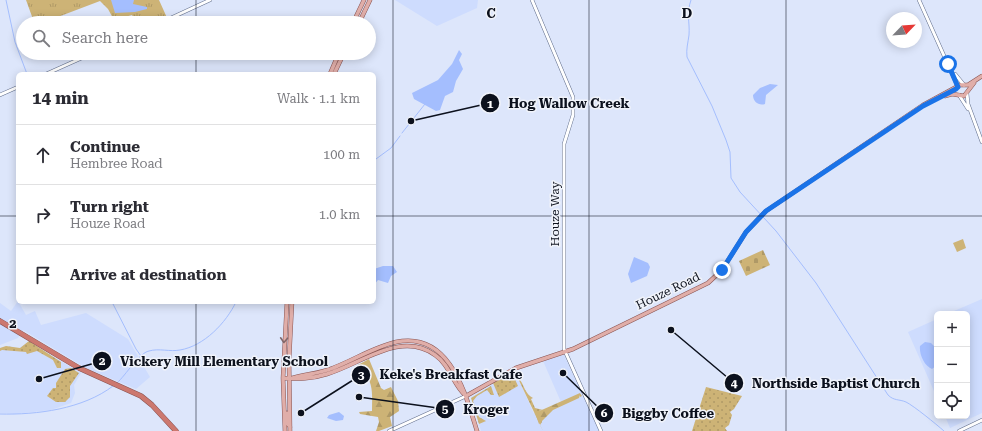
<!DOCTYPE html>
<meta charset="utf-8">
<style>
:root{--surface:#fff;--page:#f2f2f3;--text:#2b2b33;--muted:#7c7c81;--line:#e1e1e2}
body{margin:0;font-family:"Roboto Serif",serif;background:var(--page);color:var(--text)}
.controls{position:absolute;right:12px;bottom:12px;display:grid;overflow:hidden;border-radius:6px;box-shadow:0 2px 10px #0003}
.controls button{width:36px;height:36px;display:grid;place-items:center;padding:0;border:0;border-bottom:1px solid var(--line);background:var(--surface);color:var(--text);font:20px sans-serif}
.compass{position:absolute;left:886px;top:12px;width:36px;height:36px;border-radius:50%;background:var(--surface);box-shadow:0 2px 10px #0003;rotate:65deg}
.stop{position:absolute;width:12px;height:12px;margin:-9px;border:3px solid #1a73e8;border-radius:50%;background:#fff}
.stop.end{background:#1a73e8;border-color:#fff;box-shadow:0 1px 4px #0008}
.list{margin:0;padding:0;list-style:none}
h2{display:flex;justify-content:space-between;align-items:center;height:52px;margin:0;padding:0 16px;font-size:17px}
h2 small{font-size:13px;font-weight:400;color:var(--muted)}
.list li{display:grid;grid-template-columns:26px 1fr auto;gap:12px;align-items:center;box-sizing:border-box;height:60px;padding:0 16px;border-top:1px solid var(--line)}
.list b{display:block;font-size:15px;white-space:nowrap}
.list p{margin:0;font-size:13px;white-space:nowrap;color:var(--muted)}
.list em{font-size:13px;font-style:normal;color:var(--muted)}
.icon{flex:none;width:22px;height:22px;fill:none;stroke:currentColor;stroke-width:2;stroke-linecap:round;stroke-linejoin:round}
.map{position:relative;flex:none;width:982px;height:431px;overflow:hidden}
.search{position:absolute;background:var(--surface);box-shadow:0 2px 10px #0003;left:16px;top:16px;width:360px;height:44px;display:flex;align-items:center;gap:10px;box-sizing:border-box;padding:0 14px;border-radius:22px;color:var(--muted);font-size:15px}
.panel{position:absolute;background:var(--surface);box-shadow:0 2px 10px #0003;left:16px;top:72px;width:360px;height:232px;border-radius:6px}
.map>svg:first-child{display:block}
</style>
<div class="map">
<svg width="982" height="431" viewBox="0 0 982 431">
<defs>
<pattern id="grass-dots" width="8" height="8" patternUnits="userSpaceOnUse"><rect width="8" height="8" fill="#cdb376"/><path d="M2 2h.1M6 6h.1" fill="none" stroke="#af9966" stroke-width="1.8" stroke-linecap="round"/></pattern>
<pattern id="forest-firs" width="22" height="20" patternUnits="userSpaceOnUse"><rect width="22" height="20" fill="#cdb376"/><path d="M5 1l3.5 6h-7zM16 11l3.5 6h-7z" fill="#af9966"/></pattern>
<pattern id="cemetery-stones" width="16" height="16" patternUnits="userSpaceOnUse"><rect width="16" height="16" fill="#cdb376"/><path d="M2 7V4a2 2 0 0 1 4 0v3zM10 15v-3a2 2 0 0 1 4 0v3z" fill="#af9966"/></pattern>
<pattern id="park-tufts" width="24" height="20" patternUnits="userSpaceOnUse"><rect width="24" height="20" fill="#cdb376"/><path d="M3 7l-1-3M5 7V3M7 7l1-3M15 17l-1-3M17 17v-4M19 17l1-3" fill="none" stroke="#af9966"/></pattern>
</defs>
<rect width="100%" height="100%" fill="#dde6fb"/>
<path fill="#cedcfe" d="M395 0H478L477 8 437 26Z
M982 299V413L950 428 945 416H967V314H947Z
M18 301 26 315 35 311 41 325 86 313 128 339 150 377 136 389 86 368 23 330 18 338 0 345V303L11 311Z
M937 319V398L908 332Z
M28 342 81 373 74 385 75 393 71 403 51 410 15 414 0 413V349H18Z
M564 355 599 431H481L471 397 515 371 534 414 561 402 543 361Z"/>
<path fill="url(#grass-dots)" d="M29 341 61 362V368H57L53 360 37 351 27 354 26 352 2 350 0 351V348L6 346 20 348Z
M71 368 79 373 70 386V397L65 402H56L47 396 53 388H56V383L65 369Z
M517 371 522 379 520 380C524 385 525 394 533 398L531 399 535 408 543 410 539 411 542 422 540 425 543 431 515 372Z
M512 373 518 386 499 397 493 383Z
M491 386 494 395H491L487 390 477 396 473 401 479 417 486 421 479 424 471 398Z
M706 387 742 396 734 409 730 412 732 415 729 425 725 428 727 431H692Z"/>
<path fill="url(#forest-firs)" d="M369 359 381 388 384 390 391 387 398 401 399 411 390 417 392 426 379 431H376L379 422 378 417 360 414 359 412 372 411C372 397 374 383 364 373L357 372 354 367Z
M580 393 582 396 580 397V395L579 398 553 410 539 424 535 413Z"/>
<path fill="url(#cemetery-stones)" d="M763 250 770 265 746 276 739 261Z"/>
<path fill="url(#park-tufts)" d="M26 0H159L168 20 158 23H137L132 15 114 20 108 9 100 1 42 23 34 22Z"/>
<path fill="#cdb376" d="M963 239 966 248 957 252 953 243Z"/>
<path fill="#a4befe" d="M111 0H134L133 4 147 7V9L135 12 115 13Z
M459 50 462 54 459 60 463 69 456 81 453 92 445 96 440 110 436 111 414 99 412 93 438 80 452 64Z
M770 84 778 85 766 95 765 104C759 106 753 102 753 95L760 88Z
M634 257 648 263 650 267 647 276 631 283 628 274Z
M383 266H393L397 272 391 276 388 283 378 280 374 285V269Z
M925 342 931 343 937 349V365L932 369C924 366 919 354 920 346Z
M339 412 344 416 343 420 336 421 327 418 329 415Z"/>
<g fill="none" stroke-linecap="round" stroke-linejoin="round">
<path stroke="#a4befe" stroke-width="1" d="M6 0 15 42 27 74
M691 0C686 14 690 22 689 35 688 43 686 49 687 57L712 106 726 140 730 152 731 178 740 192 776 231 816 283 888 395C894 401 899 399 906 402 914 406 936 424 944 431
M402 133 425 104
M376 159 391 148 400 136
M112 302 136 349 141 356
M117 383C126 375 139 353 149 351 159 348 170 352 180 350 204 346 226 323 236 302
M0 414C37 415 83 409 113 386"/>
<g stroke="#606d8b" stroke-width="4">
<path id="secondary" d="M532 0 573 97V115L564 144V349L601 431
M919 0 958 87
M160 23 210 0
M46 74 93 53
M955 74 964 85
M967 94 968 104 982 142
M0 95 18 87
M959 95 968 109
M389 431 466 396
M959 431 982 420"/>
</g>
<g stroke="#895452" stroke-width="4.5">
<path id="primary" d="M353 23 364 0
M359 23 370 0
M330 74 339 53
M334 74 344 53
M945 96 952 94 964 96 974 83
M283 378C299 379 311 379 327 374 361 364 401 330 435 355 450 365 453 385 466 396
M289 379C303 374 319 374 333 368 354 360 374 347 396 342 450 331 465 393 477 431
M466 396 516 368 573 349 708 283 722 270 746 232 766 211 923 105 960 85H968L982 76
M287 413 288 424 290 427
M285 431 283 378 287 302
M290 431 289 360 292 302"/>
</g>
<g stroke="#895452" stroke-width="5.5">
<path id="highway" d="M0 321 79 368 141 396 152 405 176 431"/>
</g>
<use href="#secondary" stroke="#fff" stroke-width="3"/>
<use href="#primary" stroke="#e0aea9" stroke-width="3.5"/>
<use href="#highway" stroke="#cc786f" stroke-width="4.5"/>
</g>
<defs><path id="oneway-chevron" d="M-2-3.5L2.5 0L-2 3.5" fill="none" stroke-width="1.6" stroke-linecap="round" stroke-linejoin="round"/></defs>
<use stroke="#81676a" href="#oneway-chevron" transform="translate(284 340) rotate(93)"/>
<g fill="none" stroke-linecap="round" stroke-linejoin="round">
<path stroke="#1a73e8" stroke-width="5" d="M722 270 746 232 766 211 923 106 956 89 958 87 948 64"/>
</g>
<path fill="none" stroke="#0c111d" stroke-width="1" stroke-opacity="0.55" d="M196 0V23M393 0V431M589 0V431M786 0V431M196 53V74M0 216H18M374 216H982M196 302V431"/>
<g text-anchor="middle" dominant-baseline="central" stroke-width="3" stroke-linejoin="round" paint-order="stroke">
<g font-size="12" fill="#0c111d" stroke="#f0f3fa">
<text transform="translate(555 214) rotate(-90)">Houze Way</text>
<text transform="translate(668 291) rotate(-26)">Houze Road</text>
</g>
</g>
<g font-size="13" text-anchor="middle" font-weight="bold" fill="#0c111d" stroke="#f0f3fa" stroke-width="3" stroke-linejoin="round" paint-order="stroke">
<text x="491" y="18">C</text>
<text x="687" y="18">D</text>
<text x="13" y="328">2</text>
</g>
<path fill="none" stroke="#0c111d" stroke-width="1.5" d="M411 121L490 103M39 379L102 361M301 413L361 375M671 330L734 383M359 397L445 409M563 373L604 413"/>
<g fill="#0c111d" stroke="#f0f3fa" stroke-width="1.5">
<circle cx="411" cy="121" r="4"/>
<circle cx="39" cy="379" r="4"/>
<circle cx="301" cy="413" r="4"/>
<circle cx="671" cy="330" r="4"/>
<circle cx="359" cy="397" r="4"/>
<circle cx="563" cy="373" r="4"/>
<circle cx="490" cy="103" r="10"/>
<circle cx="102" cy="361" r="10"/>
<circle cx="361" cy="375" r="10"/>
<circle cx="734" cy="383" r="10"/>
<circle cx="445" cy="409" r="10"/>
<circle cx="604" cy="413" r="10"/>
</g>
<g font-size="12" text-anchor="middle" font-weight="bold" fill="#fff">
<text x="490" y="108">1</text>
<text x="102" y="365">2</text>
<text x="361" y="379">3</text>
<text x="734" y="387">4</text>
<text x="445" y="413">5</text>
<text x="604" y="417">6</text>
</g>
<g font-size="13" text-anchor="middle" font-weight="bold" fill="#0c111d" stroke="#f0f3fa" stroke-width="3" stroke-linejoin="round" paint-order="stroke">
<text x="569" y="108">Hog Wallow Creek</text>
<text x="224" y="366">Vickery Mill Elementary School</text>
<text x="451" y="379">Keke's Breakfast Cafe</text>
<text x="836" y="388">Northside Baptist Church</text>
<text x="486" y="414">Kroger</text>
<text x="668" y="418">Biggby Coffee</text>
</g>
</svg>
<div class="controls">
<button>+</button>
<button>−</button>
<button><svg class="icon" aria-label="locate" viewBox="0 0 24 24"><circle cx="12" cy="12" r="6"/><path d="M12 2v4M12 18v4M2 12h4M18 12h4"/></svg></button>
</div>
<svg class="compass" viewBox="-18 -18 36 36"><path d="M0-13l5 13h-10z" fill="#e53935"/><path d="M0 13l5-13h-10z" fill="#7c7c81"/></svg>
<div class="stop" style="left:948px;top:64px"></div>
<div class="stop end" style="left:722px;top:270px"></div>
<div class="search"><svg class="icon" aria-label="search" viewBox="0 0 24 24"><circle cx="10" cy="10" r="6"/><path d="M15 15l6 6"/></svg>Search here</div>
<section class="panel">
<h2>14 min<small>Walk · 1.1 km</small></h2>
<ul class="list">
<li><svg class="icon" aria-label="ahead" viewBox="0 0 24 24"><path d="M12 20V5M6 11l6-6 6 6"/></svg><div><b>Continue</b><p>Hembree Road</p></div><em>100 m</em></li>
<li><svg class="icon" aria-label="right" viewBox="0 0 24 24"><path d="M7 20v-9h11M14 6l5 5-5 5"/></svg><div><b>Turn right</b><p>Houze Road</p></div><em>1.0 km</em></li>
<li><svg class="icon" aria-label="arrive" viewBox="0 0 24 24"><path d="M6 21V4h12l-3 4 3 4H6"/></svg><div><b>Arrive at destination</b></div></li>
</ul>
</section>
</div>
